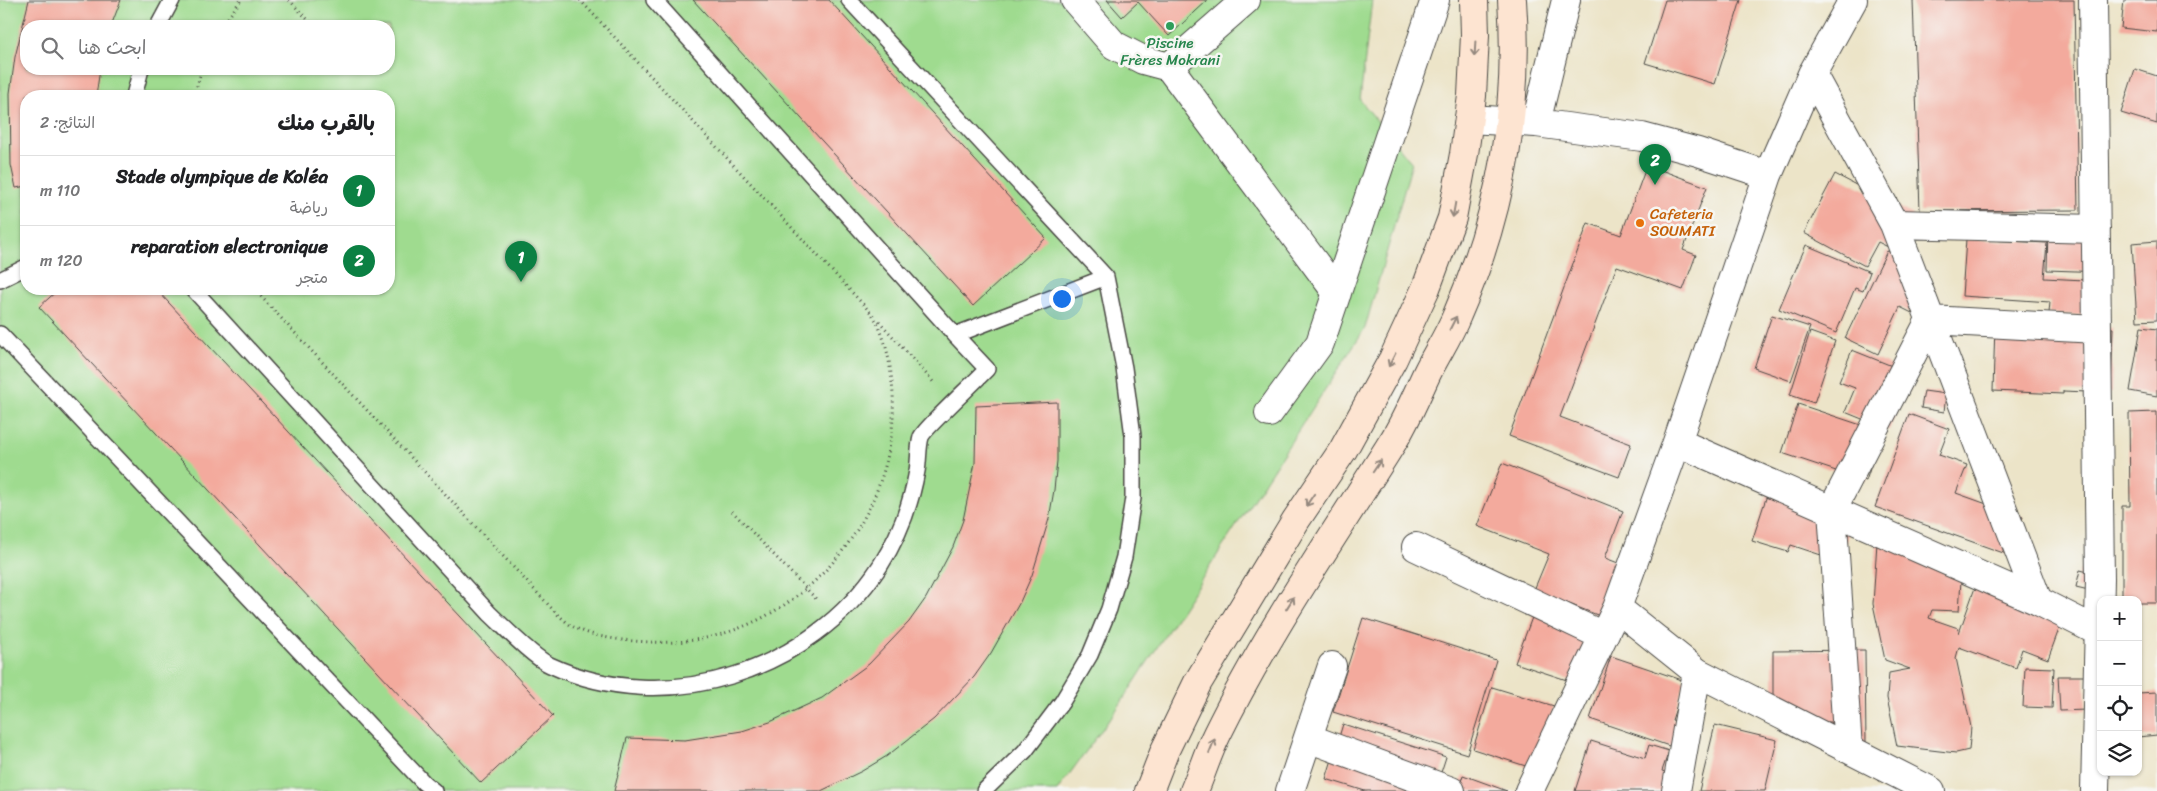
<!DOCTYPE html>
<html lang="ar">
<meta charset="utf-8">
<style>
:root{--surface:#fff;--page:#f2f2f2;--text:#202124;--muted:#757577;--line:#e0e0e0;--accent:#0b8043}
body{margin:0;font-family:Sriracha,"Playpen Sans Arabic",sans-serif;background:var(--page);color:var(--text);direction:rtl}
.controls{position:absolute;right:15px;bottom:15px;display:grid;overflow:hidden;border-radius:10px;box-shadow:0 1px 4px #0004}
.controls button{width:45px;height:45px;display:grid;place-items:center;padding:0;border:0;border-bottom:1px solid var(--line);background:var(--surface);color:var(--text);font:25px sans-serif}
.you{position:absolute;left:1061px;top:298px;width:18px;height:18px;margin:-12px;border:4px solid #fff;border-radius:50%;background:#1a73e8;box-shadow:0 0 0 8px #1a73e833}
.badge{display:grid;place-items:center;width:32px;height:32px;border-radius:50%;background:var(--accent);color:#fff;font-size:16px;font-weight:700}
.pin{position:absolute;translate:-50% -41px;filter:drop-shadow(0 1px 2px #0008)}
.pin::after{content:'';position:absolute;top:26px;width:18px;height:15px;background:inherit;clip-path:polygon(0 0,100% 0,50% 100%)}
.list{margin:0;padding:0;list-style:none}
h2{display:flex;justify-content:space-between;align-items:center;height:65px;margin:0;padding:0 20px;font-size:21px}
h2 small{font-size:16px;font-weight:400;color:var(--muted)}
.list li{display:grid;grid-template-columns:32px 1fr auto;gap:15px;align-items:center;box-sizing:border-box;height:70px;padding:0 20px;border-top:1px solid var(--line)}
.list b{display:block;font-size:19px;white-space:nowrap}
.list p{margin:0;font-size:16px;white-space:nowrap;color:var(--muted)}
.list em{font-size:16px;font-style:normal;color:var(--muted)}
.icon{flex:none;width:28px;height:28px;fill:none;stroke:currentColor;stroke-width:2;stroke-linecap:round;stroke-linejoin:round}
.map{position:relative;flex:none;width:2157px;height:791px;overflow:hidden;direction:ltr}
.search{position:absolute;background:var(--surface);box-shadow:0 1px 4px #0004;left:20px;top:20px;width:375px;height:55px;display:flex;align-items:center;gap:12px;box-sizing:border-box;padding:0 18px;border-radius:20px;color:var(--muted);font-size:19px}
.panel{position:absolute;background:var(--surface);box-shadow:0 1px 4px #0004;left:20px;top:90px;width:375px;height:205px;border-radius:20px;direction:rtl}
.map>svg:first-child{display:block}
</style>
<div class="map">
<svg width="2157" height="791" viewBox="0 0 2157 791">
<rect width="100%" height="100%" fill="#f6f6f2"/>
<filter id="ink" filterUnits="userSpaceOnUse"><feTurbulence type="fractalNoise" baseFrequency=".02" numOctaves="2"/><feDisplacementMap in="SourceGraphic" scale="10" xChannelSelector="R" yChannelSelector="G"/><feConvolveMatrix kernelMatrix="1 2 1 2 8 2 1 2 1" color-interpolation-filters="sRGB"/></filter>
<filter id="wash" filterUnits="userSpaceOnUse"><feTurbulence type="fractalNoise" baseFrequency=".0096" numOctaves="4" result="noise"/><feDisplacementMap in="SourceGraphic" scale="20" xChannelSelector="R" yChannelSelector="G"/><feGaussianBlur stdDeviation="1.12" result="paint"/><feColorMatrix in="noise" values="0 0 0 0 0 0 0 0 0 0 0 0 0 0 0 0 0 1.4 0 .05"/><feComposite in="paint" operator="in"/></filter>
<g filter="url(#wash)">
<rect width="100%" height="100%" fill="#ece4c8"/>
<path fill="#9fdb8f" stroke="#65835d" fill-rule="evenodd" d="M0 0H1372L1360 100 1412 163 1365 328 1117 709 1057 791H0ZM26 26H389V69H26ZM26 96H389V289H26Z"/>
<g id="blocks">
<path fill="#f3aa9d" d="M29 0H121L111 26H26V69H100L96 96H26V186L16 188 11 165 10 93 15 57Z
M693 0H829L1046 238 973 306Z
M1107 0H1208L1169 36 1138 2 1122 17Z
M1665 0H1741L1715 84 1645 63Z
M1913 0H2074L2078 210 1920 211Z
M2124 0H2157V32L2121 28Z
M2135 69 2157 76V124L2121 113Z
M1647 165 1707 187 1683 250 1696 255 1683 290 1617 266 1560 417 1631 444 1619 477 1509 436 1588 223 1621 235Z
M1835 174 1913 215 1894 250 1878 242 1865 266 1804 233Z
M2048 229 2106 232 2104 272 2047 270Z
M1966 239 2047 243 2044 278 2105 281 2103 317 2049 313 2050 302 1962 296Z
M2157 241V320L2137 321 2132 243Z
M1806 245 1870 272 1863 291 1855 288 1836 333 1779 309Z
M1887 251 1907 260 1902 269 1931 283 1916 315 1900 307 1878 354 1845 338Z
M59 289H156L553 716 481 783 39 307Z
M1772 315 1810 327 1791 381 1754 368Z
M1995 324 2113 328 2111 393 2063 391V394L1993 391Z
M2141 327 2157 329V396L2130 391Z
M1810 332 1835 341 1814 403 1790 395Z
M1852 350 1912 374 1889 430 1845 412 1855 388 1839 382Z
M1924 391 1946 394 1944 412 1921 408Z
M1057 402V461L1054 490 1049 519 1032 575 1020 602 991 653 974 677 934 719 887 756 862 771 821 791H614L627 738 685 740 742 731 770 722 822 698 869 664 909 622 926 598 953 547 963 520 975 463 976 406Z
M1798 404 1882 432 1866 481 1782 453Z
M2157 412V603H2138V600H2122V506H2130L2129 413Z
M1909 414 1949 429 1939 455 1967 465 1956 493 2023 517 2009 555 1875 507Z
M1502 463 1623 511 1605 558 1626 566 1605 618 1534 590 1549 554 1477 526Z
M1769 489 1854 517 1839 561 1791 545 1788 552 1752 541Z
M1877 542 1961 580 1959 611 1932 610 1929 618 1958 628 1959 633 1977 582 2065 613 2048 659 2022 649 2016 668 1959 647 1956 658 1971 727 1969 750 1956 753 1897 746 1887 698 1889 673 1910 669 1885 660 1873 604Z
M2080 570 2101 575 2097 592 2076 587Z
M1537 604 1602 625 1582 685 1515 663Z
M1363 618 1496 660 1467 754 1333 712Z
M1865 650 1866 746H1831V722H1773V651Z
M1611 656 1685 681 1672 720 1686 724 1678 749 1590 719Z
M2025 667 2054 668 2052 708 2023 707Z
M2058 676H2085L2086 710 2060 711Z
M1492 687 1554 706 1535 769 1473 749Z
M2157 692V735L2138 737V693Z
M1343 724 1446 757 1435 791 1411 786 1410 791H1365L1326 779Z
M1715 725 1777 740 1765 791H1699Z
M1591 741 1645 758 1649 745 1669 751 1662 771 1673 775 1668 791H1575Z
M1463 775 1507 791H1458Z"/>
</g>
</g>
<g filter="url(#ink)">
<use href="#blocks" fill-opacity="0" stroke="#484743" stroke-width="1"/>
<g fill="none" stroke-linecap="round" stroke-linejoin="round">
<g stroke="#484743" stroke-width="18">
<path id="service" d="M654 0 955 335 1106 277
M849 0 1106 277 1124 368 1133 436V498L1124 557 1109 609 1090 655 1062 702 1025 751 984 791
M158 26 172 0
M134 96 141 69
M0 280 26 267
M193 289 490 614C504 627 534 658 550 665 667 719 810 672 880 566 898 538 911 504 917 471 919 460 918 448 921 437 924 429 977 380 987 369L955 335
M0 334 424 783 434 791"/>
</g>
<g stroke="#484743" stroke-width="30">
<path id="minor" d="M1075 0 1114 45 1143 60 1169 67 1337 293
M2093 0 2100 579 2095 791
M1169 67 1246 0
M1812 74 1894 224 2038 601
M1469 119 1536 123 1642 137 1698 152 1768 175
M1536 123 1566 0
M1894 224 2096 229
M1269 413 1320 343 1435 0
M1677 442 2038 601 2099 632
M1416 547 1603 636
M1617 608 1697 672 1931 791
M1308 738 1451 791
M1848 749 1832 510 1930 320 2097 329
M1290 791 1332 666
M1529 791 1617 608 1677 442 1768 175 1812 74 1853 0
M1676 791 1697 672"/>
</g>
<g stroke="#484743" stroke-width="30">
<path id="secondary" d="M1149 791 1165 750 1198 682 1296 520 1343 450 1393 359 1426 288 1452 218 1464 154 1472 96 1475 35 1474 0
M1194 791C1202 772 1208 752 1217 734 1267 632 1332 539 1392 443 1406 421 1416 396 1427 373 1437 353 1449 335 1457 315 1501 214 1520 109 1512 0"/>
</g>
<path stroke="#484743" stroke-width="3" stroke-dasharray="1 4" stroke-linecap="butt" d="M289 0 314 26
M580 0 873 315
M222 26 241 0
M194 96 202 69
M254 289 557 614C562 618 567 623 572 626 592 638 627 641 650 642 785 650 900 528 893 394 891 368 887 337 872 314
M879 321 935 384
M732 511 818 601"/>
<use href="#service" stroke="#fff" stroke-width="15"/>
<use href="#minor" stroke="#fff" stroke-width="28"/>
<use href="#secondary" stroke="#fde4d1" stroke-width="28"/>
</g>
<defs><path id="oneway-shaft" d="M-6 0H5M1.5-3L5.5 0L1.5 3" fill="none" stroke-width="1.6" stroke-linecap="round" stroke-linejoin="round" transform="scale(1.25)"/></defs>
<g stroke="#94887e">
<use href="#oneway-shaft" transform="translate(1475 49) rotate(93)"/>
<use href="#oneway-shaft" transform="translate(1454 210) rotate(100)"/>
<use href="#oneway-shaft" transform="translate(1453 323) rotate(-63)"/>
<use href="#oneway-shaft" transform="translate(1392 360) rotate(117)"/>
<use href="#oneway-shaft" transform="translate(1377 466) rotate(-56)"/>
<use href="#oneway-shaft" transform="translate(1310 500) rotate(124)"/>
<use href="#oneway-shaft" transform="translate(1290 603) rotate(-58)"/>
<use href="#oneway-shaft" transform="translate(1212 746) rotate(-68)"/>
</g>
</g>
<circle fill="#2e9e5b" stroke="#f6f6f2" stroke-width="2" cx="1170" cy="26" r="5"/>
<circle fill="#e8710a" stroke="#f6f6f2" stroke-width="2" cx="1640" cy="223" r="5"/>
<g text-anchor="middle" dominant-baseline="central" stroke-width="5" stroke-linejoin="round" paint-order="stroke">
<g font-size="15" fill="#27864d" stroke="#f6f6f2">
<text x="1170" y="43">Piscine<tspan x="1170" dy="17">Frères Mokrani</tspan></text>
</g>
<g font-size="15" fill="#c56008" stroke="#f6f6f2" text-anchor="start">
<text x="1650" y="214">Cafeteria<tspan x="1650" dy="17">SOUMATI</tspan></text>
</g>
</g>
</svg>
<div class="controls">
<button>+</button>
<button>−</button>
<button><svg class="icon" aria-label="locate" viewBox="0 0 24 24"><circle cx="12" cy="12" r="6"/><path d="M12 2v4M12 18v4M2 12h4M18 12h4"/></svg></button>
<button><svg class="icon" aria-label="layers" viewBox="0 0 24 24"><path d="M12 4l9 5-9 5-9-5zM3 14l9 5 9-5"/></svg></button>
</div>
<div class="you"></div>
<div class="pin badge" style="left:521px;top:282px">1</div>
<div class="pin badge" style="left:1655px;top:185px">2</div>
<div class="search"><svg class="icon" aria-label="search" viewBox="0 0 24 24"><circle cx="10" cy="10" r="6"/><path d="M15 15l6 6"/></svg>ابحث هنا</div>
<section class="panel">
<h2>بالقرب منك<small>النتائج: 2</small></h2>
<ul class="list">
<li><span class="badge">1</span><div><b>Stade olympique de Koléa</b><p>رياضة</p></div><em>110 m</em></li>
<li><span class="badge">2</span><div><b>reparation electronique</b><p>متجر</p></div><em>120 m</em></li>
</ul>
</section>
</div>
